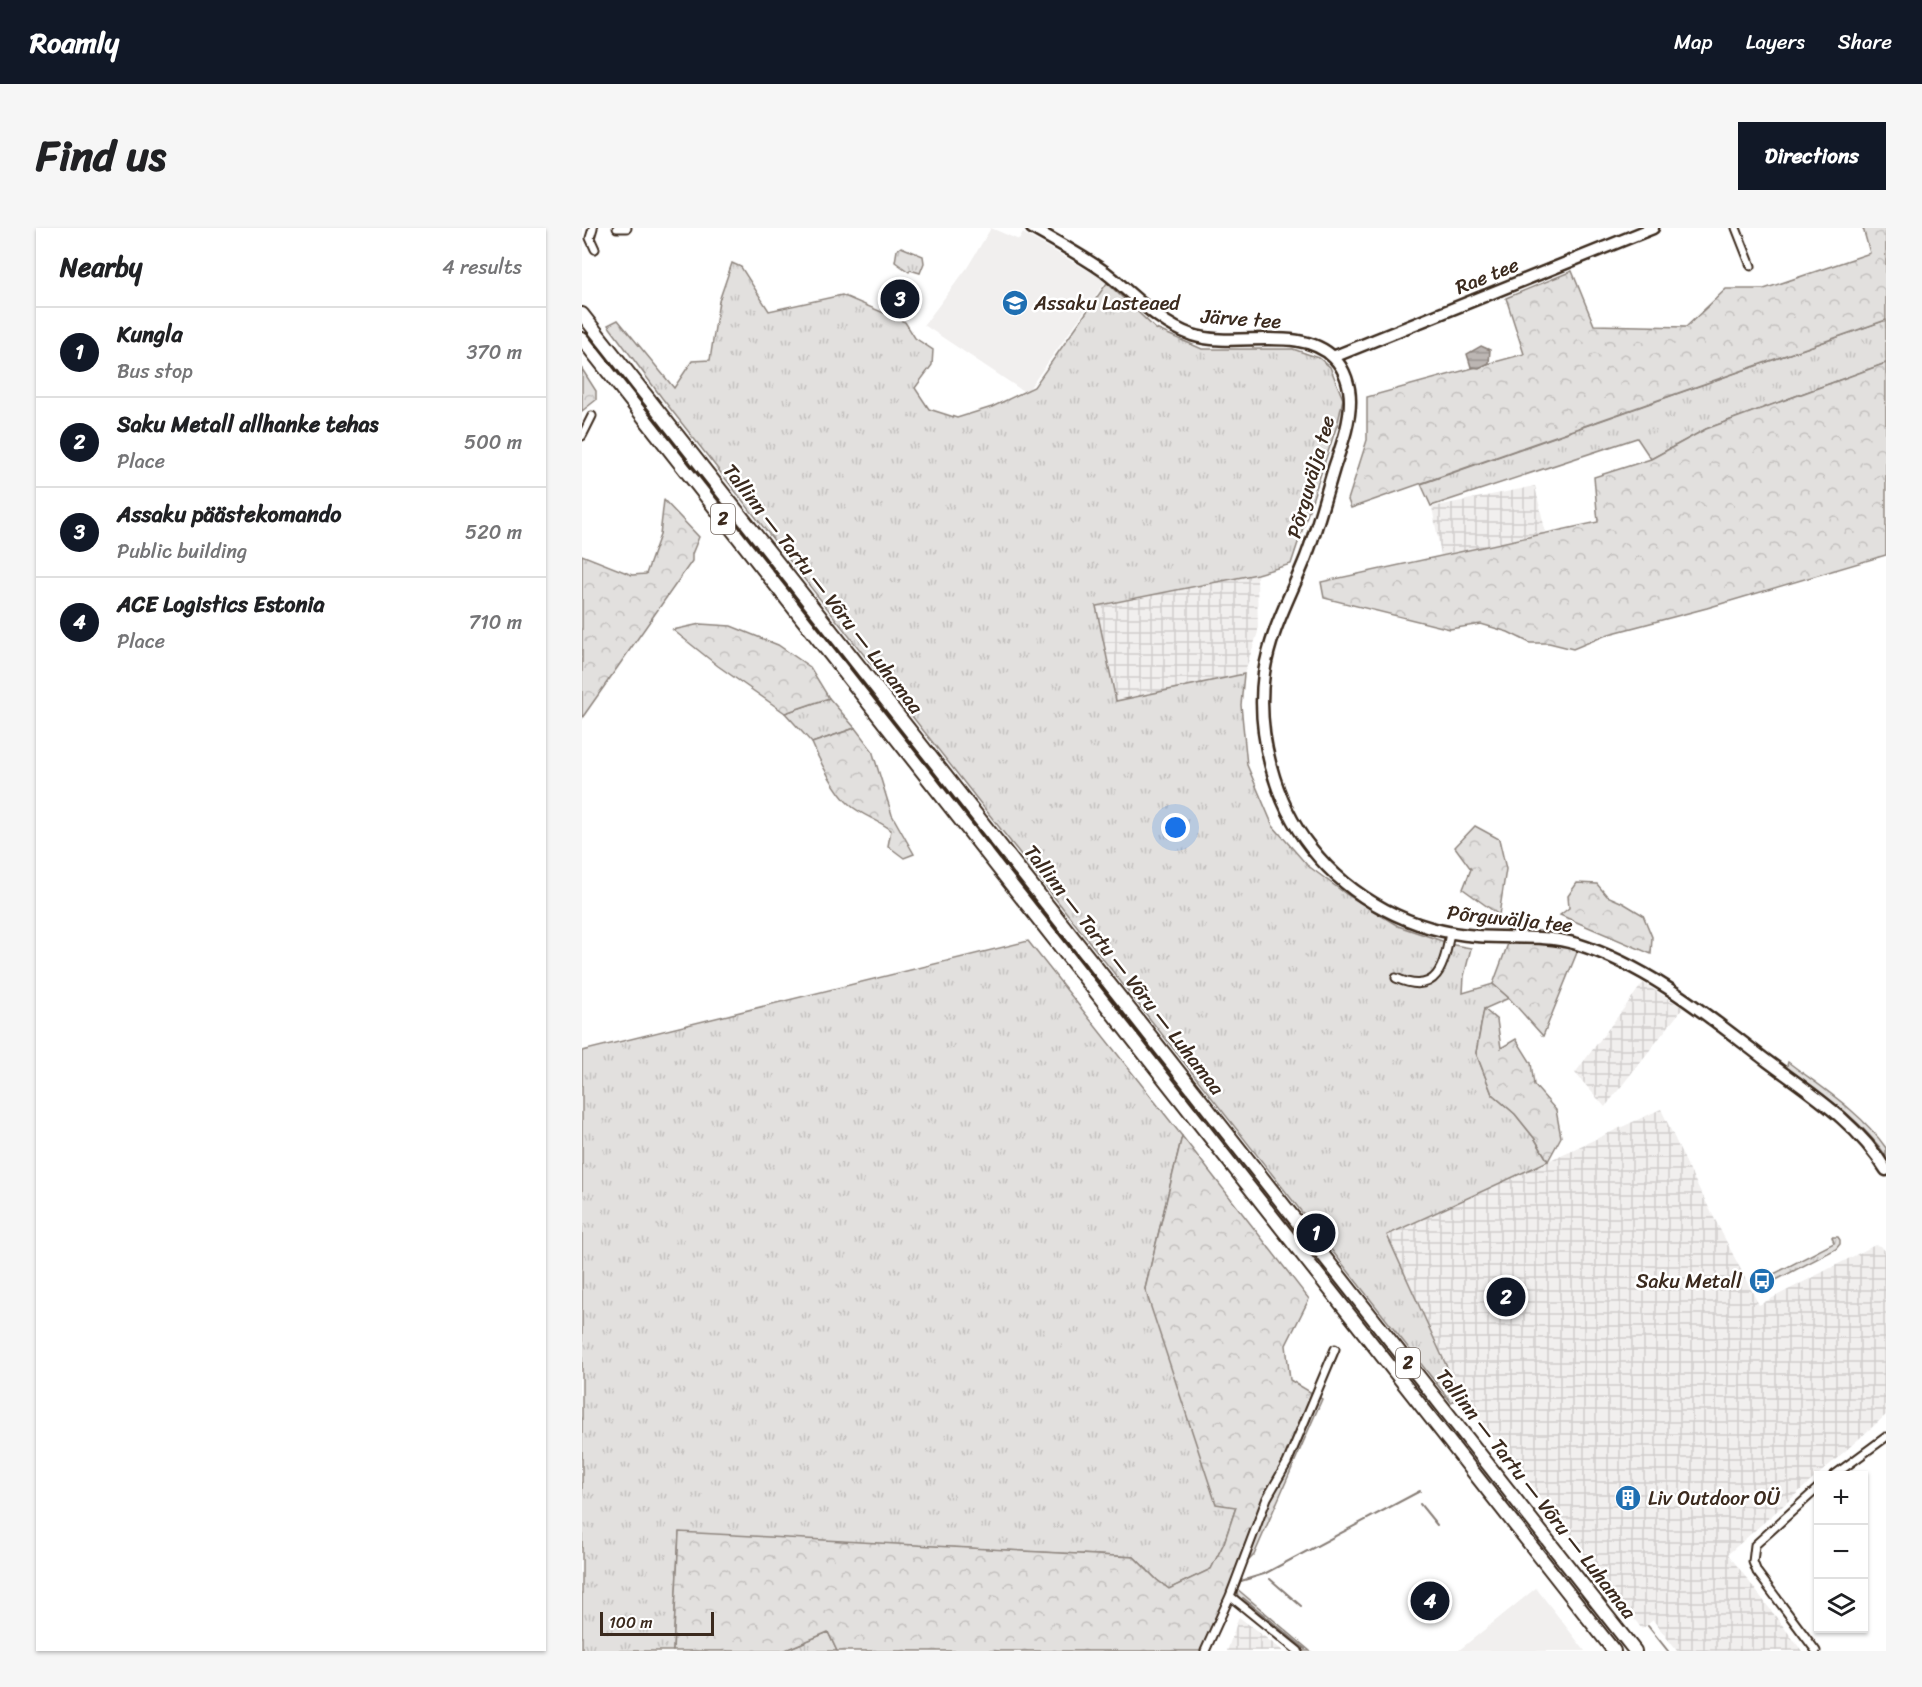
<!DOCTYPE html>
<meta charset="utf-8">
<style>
:root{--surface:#fff;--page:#f6f6f6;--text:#202124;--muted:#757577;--line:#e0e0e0;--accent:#111827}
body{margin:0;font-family:Sriracha,sans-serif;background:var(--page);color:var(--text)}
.controls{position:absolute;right:18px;bottom:18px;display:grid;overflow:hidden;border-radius:0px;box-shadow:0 2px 4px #0004}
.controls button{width:54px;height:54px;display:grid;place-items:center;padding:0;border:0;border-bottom:2px solid var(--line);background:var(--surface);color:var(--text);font:30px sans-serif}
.scale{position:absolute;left:18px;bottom:15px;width:114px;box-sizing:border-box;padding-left:6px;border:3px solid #3b2a1e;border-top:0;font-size:16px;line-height:21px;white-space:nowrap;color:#3b2a1e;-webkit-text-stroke:4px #fff;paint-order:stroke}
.you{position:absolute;left:594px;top:600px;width:21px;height:21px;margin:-15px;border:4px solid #fff;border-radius:50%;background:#1a73e8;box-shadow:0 0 0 9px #1a73e833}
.badge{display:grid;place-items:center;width:39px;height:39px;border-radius:50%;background:var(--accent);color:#fff;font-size:20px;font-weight:700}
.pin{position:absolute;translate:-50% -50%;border:3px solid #fff;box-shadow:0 2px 6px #0006}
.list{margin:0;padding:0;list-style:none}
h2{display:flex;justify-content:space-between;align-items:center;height:78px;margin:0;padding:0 24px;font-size:26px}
h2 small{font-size:20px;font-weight:400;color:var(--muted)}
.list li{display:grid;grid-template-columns:39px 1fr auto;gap:18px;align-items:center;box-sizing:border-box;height:90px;padding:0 24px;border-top:2px solid var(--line)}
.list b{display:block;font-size:22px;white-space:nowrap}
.list p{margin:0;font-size:20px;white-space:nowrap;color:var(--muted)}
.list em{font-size:20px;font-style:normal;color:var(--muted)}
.icon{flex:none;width:33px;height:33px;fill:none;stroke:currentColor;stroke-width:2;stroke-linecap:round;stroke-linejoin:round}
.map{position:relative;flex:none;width:1304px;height:1423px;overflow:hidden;border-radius:0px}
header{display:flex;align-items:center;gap:36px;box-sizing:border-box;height:84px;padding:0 30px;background:var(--accent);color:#fff}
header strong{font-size:28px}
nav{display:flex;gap:33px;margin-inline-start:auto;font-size:21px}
.intro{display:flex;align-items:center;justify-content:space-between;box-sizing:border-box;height:144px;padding:0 36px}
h1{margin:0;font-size:42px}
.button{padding:15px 27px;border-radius:0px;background:var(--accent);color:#fff;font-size:21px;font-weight:700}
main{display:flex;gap:36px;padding:0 36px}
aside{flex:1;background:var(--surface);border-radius:0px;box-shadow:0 2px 4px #0004}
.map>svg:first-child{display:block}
</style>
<header>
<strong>Roamly</strong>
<nav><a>Map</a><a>Layers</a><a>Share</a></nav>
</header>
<div class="intro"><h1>Find us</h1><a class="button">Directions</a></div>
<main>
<aside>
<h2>Nearby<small>4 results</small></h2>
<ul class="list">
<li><span class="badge">1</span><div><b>Kungla</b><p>Bus stop</p></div><em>370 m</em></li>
<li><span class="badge">2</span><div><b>Saku Metall allhanke tehas</b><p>Place</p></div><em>500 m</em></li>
<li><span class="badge">3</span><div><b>Assaku päästekomando</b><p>Public building</p></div><em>520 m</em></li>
<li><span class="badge">4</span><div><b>ACE Logistics Estonia</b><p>Place</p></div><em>710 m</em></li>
</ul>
</aside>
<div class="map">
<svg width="1304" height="1423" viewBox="0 0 1304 1423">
<defs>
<pattern id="industrial-grid" width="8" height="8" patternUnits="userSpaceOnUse" patternTransform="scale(1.5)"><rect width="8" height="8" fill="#f1efee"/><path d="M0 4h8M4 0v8" fill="none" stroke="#d0cdcc"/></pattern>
<pattern id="grass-tufts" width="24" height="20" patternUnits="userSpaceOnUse" patternTransform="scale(1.5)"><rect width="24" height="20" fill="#e2e0de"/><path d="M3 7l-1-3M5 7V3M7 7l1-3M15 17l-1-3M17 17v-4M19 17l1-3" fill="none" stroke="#c3c0be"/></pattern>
<pattern id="forest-crowns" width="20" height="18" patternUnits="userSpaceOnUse" patternTransform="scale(1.5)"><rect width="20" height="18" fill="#e2e0de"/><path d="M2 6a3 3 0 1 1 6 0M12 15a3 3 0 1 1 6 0" fill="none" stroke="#c3c0be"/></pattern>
<pattern id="water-rules" width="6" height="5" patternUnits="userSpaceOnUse" patternTransform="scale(1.5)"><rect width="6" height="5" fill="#bcb6b3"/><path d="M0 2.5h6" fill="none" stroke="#9a9491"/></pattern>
</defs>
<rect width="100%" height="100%" fill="#fff"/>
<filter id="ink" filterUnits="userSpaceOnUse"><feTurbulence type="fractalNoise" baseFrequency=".0167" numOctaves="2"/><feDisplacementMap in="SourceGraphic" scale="12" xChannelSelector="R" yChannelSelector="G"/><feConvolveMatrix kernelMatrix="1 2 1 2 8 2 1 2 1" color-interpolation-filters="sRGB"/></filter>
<g filter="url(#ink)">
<path fill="#f1efee" d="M409 0 437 12 441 5 524 53 444 165 342 97 385 40Z
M954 1360 1003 1423H876Z"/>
<path fill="url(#industrial-grid)" d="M953 258 964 306 859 327 850 279Z
M675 346 676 404 662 446 534 473 514 378Z
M1061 755 1101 780 1023 879 993 845Z
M1079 881 1108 943 1177 1077 1293 1017 1299 1018 1304 1024V1187L1146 1326 1220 1423H1095L1071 1392 1060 1401 879 1170 805 1007Z
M657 1389 701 1423H645Z"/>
<path fill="url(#grass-tufts)" stroke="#8e857e" stroke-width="1.5" d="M319 19 341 28 342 35 338 45 328 42 327 44 313 34 315 22Z
M150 35 159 39 187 83 260 67 323 94 333 110 351 122 350 137 333 160 347 181 375 190 410 179 452 159 525 55 574 101 620 121H711L737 130 748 139 761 171 756 194 709 336 675 346 514 378 534 473 662 446 659 477 665 537 691 598 725 637 764 666 816 698 872 717 889 720 882 748 881 765 911 756 927 770 902 781 894 825 910 866 933 886 953 911 966 933 805 1007 879 1170 869 1174 80 170 26 97 36 92 92 160 110 133 128 132 137 73Z
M1304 92V135L1124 201 1069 231 1055 210 849 278 839 256Z
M247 470 273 500 230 515 203 485Z
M446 713 600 908 563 1061 654 1279 642 1315 629 1341 587 1361 575 1352 552 1329 97 1305 91 1423H0V823Z
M1206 834C1240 860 1279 884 1304 920V931L1289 911 1270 892 1204 841Z
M1250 1009H1256L1258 1012V1016L1254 1021 1194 1052 1188 1053 1183 1050 1186 1042 1190 1047 1252 1015Z
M654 1360 728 1423H720L656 1368Z
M246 1404 255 1423H201Z"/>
<path fill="url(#forest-crowns)" stroke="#8e857e" stroke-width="1.5" d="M1281 0H1304V92L769 280 766 272 785 212V169L942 126 924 70 990 43 1012 97 1104 99 1144 61H1182L1288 25Z
M1304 135V327L1125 380 1027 406 991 421 967 415H948L926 404 899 396 868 401 742 370 739 354 1016 294 1012 249 1069 231 1124 201Z
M0 141 14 163V172L0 183Z
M82 272 117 309 110 326V333L0 490V327L50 347 64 346 78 307Z
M118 396 149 398 196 417 228 439 247 470 203 485 136 438 91 402Z
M273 500 290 522 310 587 332 626 322 630 306 618 309 602C297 592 279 587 268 577 254 565 237 532 230 515Z
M893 598 917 611 924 641 917 687 881 661 889 641 873 619Z
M995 655 1015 656 1025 668 1041 675 1061 687 1070 709 1069 726 978 687 987 680 986 668Z
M927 713 963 715 996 722 961 808 927 770 911 756Z
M902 781 915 792 919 820 934 811 949 835 952 857 974 882 979 909 966 933 953 911 933 886 910 866 894 825Z
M600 908 727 1071 704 1117 708 1152 740 1171 672 1327 655 1344 619 1423H255L246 1404 201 1423H91L97 1304 552 1329 575 1352 587 1361 629 1341 642 1315 654 1279 634 1276 563 1061Z"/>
<path fill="url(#water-rules)" stroke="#887e77" stroke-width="1.5" d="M899 118 908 122 907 135 897 140 889 139 885 126Z"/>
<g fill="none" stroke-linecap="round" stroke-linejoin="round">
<path stroke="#887e77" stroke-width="2" d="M1212 845C1246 870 1279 893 1304 928
M838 1276 855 1297
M688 1351 719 1378
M659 1353 682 1346 838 1263
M661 1370 723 1421
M1066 1398 1086 1423"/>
<g stroke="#3b2a1e" stroke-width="11">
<path id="street" d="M11 0 8 10 13 21
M35 0H45
M1154 0 1169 38
M0 208 10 188
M814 750C856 769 862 737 868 705
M1251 1248 1304 1209
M648 1368 716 1423
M623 1423 648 1368 685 1270 705 1235 753 1121
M1234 1423 1175 1344 1171 1334 1173 1317 1236 1260"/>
</g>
<g stroke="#3b2a1e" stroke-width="15">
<path id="secondary" d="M450 0C475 14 499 27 523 44 551 66 576 95 610 107 653 121 719 96 752 130 763 141 768 158 768 173 768 196 759 219 752 240 743 270 735 300 724 329 709 367 688 404 682 445 674 504 692 574 729 620 770 672 830 703 895 708 929 711 962 706 995 716 1068 739 1126 788 1185 833 1228 865 1276 895 1304 942
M751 129 1071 0"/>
</g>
<g stroke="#3b2a1e" stroke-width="16">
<path id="highway" d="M0 86 1053 1423
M0 111 1032 1423"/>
</g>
<use href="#street" stroke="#fff" stroke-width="7"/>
<use href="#secondary" stroke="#fff" stroke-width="10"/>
<use href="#highway" stroke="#fff" stroke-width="12"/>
</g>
</g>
<defs>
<g id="school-disc" transform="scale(1.35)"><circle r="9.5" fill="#1f6fb2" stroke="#fff"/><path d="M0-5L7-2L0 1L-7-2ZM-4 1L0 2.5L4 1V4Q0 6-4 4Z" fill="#fff"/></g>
<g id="bus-disc" transform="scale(1.35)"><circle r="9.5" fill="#1f6fb2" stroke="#fff"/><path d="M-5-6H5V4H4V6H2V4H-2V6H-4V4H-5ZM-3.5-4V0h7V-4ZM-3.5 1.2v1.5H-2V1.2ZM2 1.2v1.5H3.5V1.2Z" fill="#fff"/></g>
<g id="building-disc" transform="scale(1.35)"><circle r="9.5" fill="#1f6fb2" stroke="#fff"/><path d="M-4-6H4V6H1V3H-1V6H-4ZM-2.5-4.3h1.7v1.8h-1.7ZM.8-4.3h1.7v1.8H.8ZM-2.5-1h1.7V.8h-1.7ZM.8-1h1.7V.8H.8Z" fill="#fff"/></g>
</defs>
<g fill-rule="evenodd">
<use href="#school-disc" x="433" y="75"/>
<use href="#bus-disc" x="1180" y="1053"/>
<use href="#building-disc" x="1046" y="1270"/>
</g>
<g text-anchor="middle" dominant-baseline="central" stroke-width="5" stroke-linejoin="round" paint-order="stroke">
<g fill="#fff" stroke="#766a62" stroke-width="1.5">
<rect x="129" y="276" width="24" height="30" rx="4.5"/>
<rect x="814" y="1120" width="24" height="30" rx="4.5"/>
</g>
<g font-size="18" font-weight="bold" fill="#3b2a1e">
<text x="141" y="291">2</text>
<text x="826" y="1135">2</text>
</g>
<g font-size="20" fill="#3b2a1e" stroke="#fff">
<text transform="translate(905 48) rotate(-22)">Rae tee</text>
<text transform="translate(659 91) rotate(4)">Järve tee</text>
<text transform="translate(729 249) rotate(-74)">Põrguvälja tee</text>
<text transform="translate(241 361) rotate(52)">Tallinn — Tartu — Võru — Luhamaa</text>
<text transform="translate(928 691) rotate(6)">Põrguvälja tee</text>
<text transform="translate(542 742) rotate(52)">Tallinn — Tartu — Võru — Luhamaa</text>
<text transform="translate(954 1266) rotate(52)">Tallinn — Tartu — Võru — Luhamaa</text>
</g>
<g font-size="20" fill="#3b2a1e" stroke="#fff" text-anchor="start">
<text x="452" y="75">Assaku Lasteaed</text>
<text x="1160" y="1053" text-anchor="end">Saku Metall</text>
<text x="1066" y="1270">Liv Outdoor OÜ</text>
</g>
</g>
</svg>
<div class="controls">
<button>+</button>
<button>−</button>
<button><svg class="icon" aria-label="layers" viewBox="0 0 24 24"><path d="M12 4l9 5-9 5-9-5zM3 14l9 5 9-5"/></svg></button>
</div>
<div class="scale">100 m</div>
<div class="you"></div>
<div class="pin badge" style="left:734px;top:1005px">1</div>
<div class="pin badge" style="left:924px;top:1069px">2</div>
<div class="pin badge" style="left:318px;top:71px">3</div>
<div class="pin badge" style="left:848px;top:1373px">4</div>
</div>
</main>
